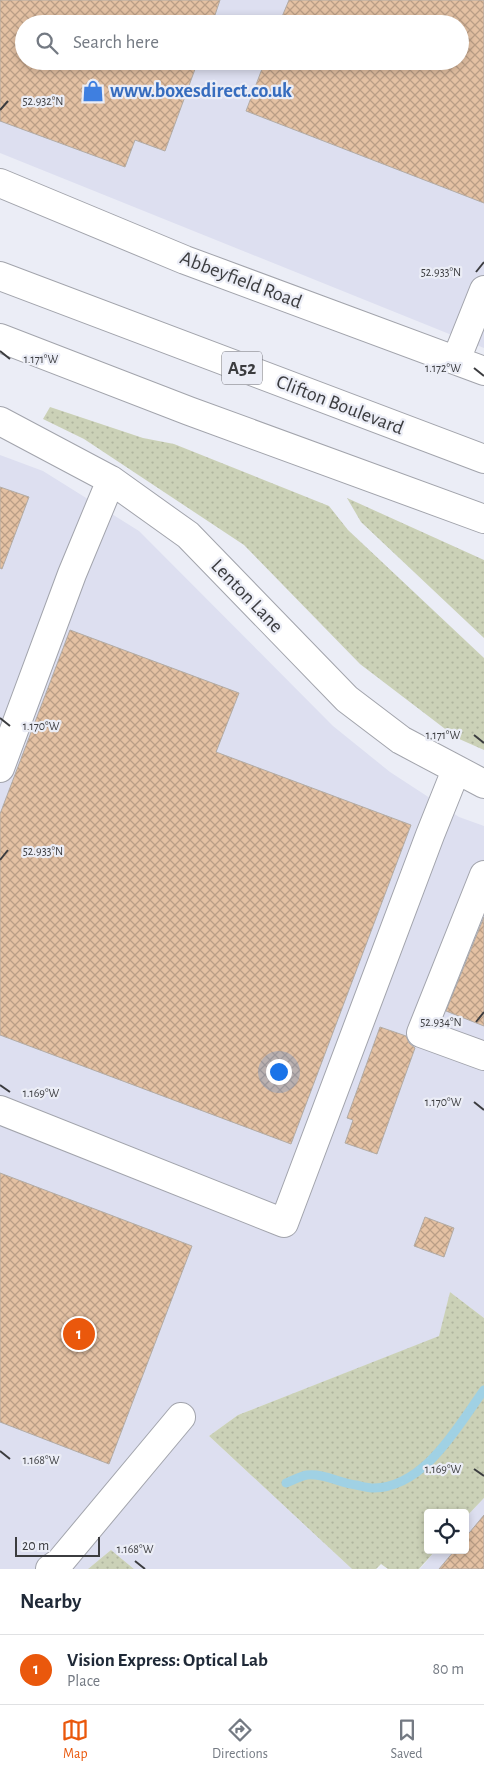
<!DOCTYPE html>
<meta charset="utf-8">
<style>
:root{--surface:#fff;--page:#f2f2f3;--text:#1f2937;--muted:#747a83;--line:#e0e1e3;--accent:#ea580c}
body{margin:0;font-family:"Alegreya Sans",sans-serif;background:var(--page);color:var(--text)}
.controls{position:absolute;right:15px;bottom:15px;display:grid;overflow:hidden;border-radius:5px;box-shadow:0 2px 8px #0003}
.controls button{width:45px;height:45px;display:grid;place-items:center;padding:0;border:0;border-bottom:1px solid var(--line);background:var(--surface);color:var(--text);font:25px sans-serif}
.scale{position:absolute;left:15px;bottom:12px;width:85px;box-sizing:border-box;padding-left:5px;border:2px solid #3b3c3f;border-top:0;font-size:14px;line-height:18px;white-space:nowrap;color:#3b3c3f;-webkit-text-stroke:4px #ebedf6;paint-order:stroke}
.you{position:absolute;left:278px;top:1071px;width:18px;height:18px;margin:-12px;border:4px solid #fff;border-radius:50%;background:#1a73e8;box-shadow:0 0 0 8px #1a73e833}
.badge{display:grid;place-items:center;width:32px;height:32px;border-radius:50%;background:var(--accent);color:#fff;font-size:16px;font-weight:700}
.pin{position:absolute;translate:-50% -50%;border:2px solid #fff;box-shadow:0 1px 5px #0006}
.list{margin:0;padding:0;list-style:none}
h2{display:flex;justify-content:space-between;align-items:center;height:65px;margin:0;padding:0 20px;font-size:21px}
h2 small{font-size:16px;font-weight:400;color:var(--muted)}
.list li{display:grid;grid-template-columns:32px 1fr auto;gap:15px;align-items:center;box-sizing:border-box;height:70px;padding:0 20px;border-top:1px solid var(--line)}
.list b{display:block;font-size:19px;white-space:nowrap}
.list p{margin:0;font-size:16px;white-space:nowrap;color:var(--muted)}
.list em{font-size:16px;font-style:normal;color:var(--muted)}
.icon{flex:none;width:28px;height:28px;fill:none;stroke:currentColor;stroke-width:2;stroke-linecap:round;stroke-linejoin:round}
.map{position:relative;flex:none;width:484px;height:1569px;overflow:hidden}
.search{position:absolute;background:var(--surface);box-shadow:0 2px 8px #0003;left:15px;right:15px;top:15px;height:55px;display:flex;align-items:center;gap:12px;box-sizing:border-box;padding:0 18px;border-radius:28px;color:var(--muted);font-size:19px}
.sheet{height:135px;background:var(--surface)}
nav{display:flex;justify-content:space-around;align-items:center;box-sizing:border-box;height:70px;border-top:1px solid var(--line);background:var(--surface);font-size:14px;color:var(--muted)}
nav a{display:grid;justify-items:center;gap:2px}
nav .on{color:var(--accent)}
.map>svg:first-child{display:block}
</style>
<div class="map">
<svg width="484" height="1569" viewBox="0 0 484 1569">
<defs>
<pattern id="grass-dots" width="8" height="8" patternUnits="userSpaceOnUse" patternTransform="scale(1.25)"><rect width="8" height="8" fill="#cbd1b7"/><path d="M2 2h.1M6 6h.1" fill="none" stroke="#afb49e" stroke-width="1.8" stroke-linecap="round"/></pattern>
<pattern id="building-cross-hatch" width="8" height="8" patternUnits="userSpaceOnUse" patternTransform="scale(1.25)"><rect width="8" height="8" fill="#e4c1a3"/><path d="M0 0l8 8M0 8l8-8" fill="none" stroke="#ba9e86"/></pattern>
</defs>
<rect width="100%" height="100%" fill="#ebedf6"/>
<path fill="#dddff0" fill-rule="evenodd" d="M0 0H484V348L0 153ZM24 24H460V61H24Z
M0 455 43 471 139 531 333 726 390 772 459 817 484 826V1318L450 1292 440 1336 238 1415 209 1436 352 1569H134L111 1550 88 1569H0Z
M484 1498V1569H420L436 1550H465V1518Z"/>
<path fill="url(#grass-dots)" d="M50 407 143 438 174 444 329 506 348 530 484 658V750L457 738 360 664 244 545 84 439 43 419Z
M347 498 484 560V638L361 522Z
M450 1292 484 1318V1498L465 1518V1513H428V1550H436L419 1569H388L381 1564 376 1569H352L209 1436 238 1415 439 1336Z
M111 1550 134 1569H88Z"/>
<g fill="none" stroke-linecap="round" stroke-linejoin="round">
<path stroke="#a0d1e4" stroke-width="9" d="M286 1483C292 1481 300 1476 307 1475 324 1473 339 1483 356 1485 361 1486 368 1488 374 1488 425 1487 458 1426 484 1390"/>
</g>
<path fill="url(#building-cross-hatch)" stroke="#b2aba4" d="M0 0H220L212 24H24V61H198L165 151 135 140 125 167 0 121Z
M289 0H484V203L246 111 265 61H460V24H279Z
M0 487 29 497 2 569 0 568Z
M70 630 239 693 216 752 411 825 291 1144 0 1035V814Z
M484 917V1026L446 1011Z
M380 1027 406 1036 409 1043 415 1048 377 1154 345 1143 353 1120 347 1118Z
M0 1173 192 1246 109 1464 0 1422Z
M425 1217 454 1228 444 1257 414 1246Z
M484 1515V1569H439L455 1550H465V1538Z"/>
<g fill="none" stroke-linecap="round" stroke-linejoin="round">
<g stroke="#a2a4ac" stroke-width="30">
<path id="minor" d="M0 183 185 260 484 371
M456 360 484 290
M0 421 111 480 188 535 347 699 401 740 484 784
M0 768 72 574 111 480
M484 875 421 1033 484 1056
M0 1110 284 1223 430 835 456 770
M50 1569 60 1562 181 1417"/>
</g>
<g stroke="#a2a4ac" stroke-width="30">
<path id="highway" d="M0 276 484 459
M0 338 189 411 484 519"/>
</g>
<use href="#minor" stroke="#fff" stroke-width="28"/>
<use href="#highway" stroke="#fff" stroke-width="28"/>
</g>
<path fill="none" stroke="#3b3c3f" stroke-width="2" d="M0 110 8 101M476 272 484 262M0 351 10 359M474 368 484 376M0 718 10 726M474 735 484 743M0 860 8 850M476 1022 484 1012M0 1085 10 1092M474 1102 484 1110M0 1451 10 1459M474 1469 484 1476M135 1561 145 1569"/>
<defs>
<g id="shop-bare" transform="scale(1.725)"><path d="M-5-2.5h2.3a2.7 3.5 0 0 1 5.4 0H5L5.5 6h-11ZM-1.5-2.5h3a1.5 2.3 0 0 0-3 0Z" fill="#3f7fe0" stroke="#ebedf6" stroke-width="2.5" paint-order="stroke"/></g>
</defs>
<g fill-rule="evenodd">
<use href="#shop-bare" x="93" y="91"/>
</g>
<g text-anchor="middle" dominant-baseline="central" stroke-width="4.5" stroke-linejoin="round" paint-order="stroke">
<rect fill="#ebedf6" stroke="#707176" stroke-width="1" x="222" y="351.5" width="40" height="33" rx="4"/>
<g font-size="19" font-weight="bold" fill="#3b3c3f">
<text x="242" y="368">A52</text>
</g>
<g font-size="20" font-weight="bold" fill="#366cbe" stroke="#ebedf6" text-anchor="start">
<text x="110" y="91">www.boxesdirect.co.uk</text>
</g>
<g font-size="20" fill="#3b3c3f" stroke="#ebedf6">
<text transform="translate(241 280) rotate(21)">Abbeyfield Road</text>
<text transform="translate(340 405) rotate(21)">Clifton Boulevard</text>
<text transform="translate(247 596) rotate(46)">Lenton Lane</text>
</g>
</g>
<g font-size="12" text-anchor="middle" fill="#3b3c3f" stroke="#ebedf6" stroke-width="4.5" stroke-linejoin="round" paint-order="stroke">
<text x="43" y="105">52.932°N</text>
<text x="441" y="276">52.933°N</text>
<text x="41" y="363">1.171°W</text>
<text x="443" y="372">1.172°W</text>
<text x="41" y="730">1.170°W</text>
<text x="443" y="739">1.171°W</text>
<text x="43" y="855">52.933°N</text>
<text x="441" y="1026">52.934°N</text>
<text x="41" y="1097">1.169°W</text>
<text x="443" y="1106">1.170°W</text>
<text x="41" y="1464">1.168°W</text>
<text x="443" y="1473">1.169°W</text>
<text x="135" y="1553">1.168°W</text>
</g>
</svg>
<div class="controls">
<button><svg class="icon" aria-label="locate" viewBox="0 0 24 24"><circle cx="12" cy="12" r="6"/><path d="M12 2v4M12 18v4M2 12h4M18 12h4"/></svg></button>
</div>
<div class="scale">20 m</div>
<div class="you"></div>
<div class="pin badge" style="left:79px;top:1334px">1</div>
<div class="search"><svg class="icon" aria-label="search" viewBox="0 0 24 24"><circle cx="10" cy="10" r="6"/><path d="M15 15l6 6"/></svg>Search here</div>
</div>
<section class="sheet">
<h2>Nearby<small></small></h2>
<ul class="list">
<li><span class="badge">1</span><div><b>Vision Express: Optical Lab</b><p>Place</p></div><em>80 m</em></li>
</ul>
</section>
<nav>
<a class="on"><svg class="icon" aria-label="map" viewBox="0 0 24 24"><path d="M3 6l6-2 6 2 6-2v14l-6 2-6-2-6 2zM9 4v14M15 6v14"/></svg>Map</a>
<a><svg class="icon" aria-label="directions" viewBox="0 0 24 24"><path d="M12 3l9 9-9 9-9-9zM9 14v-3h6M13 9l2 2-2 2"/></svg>Directions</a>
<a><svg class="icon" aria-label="saved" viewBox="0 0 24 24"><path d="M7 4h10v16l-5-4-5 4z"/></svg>Saved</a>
</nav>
